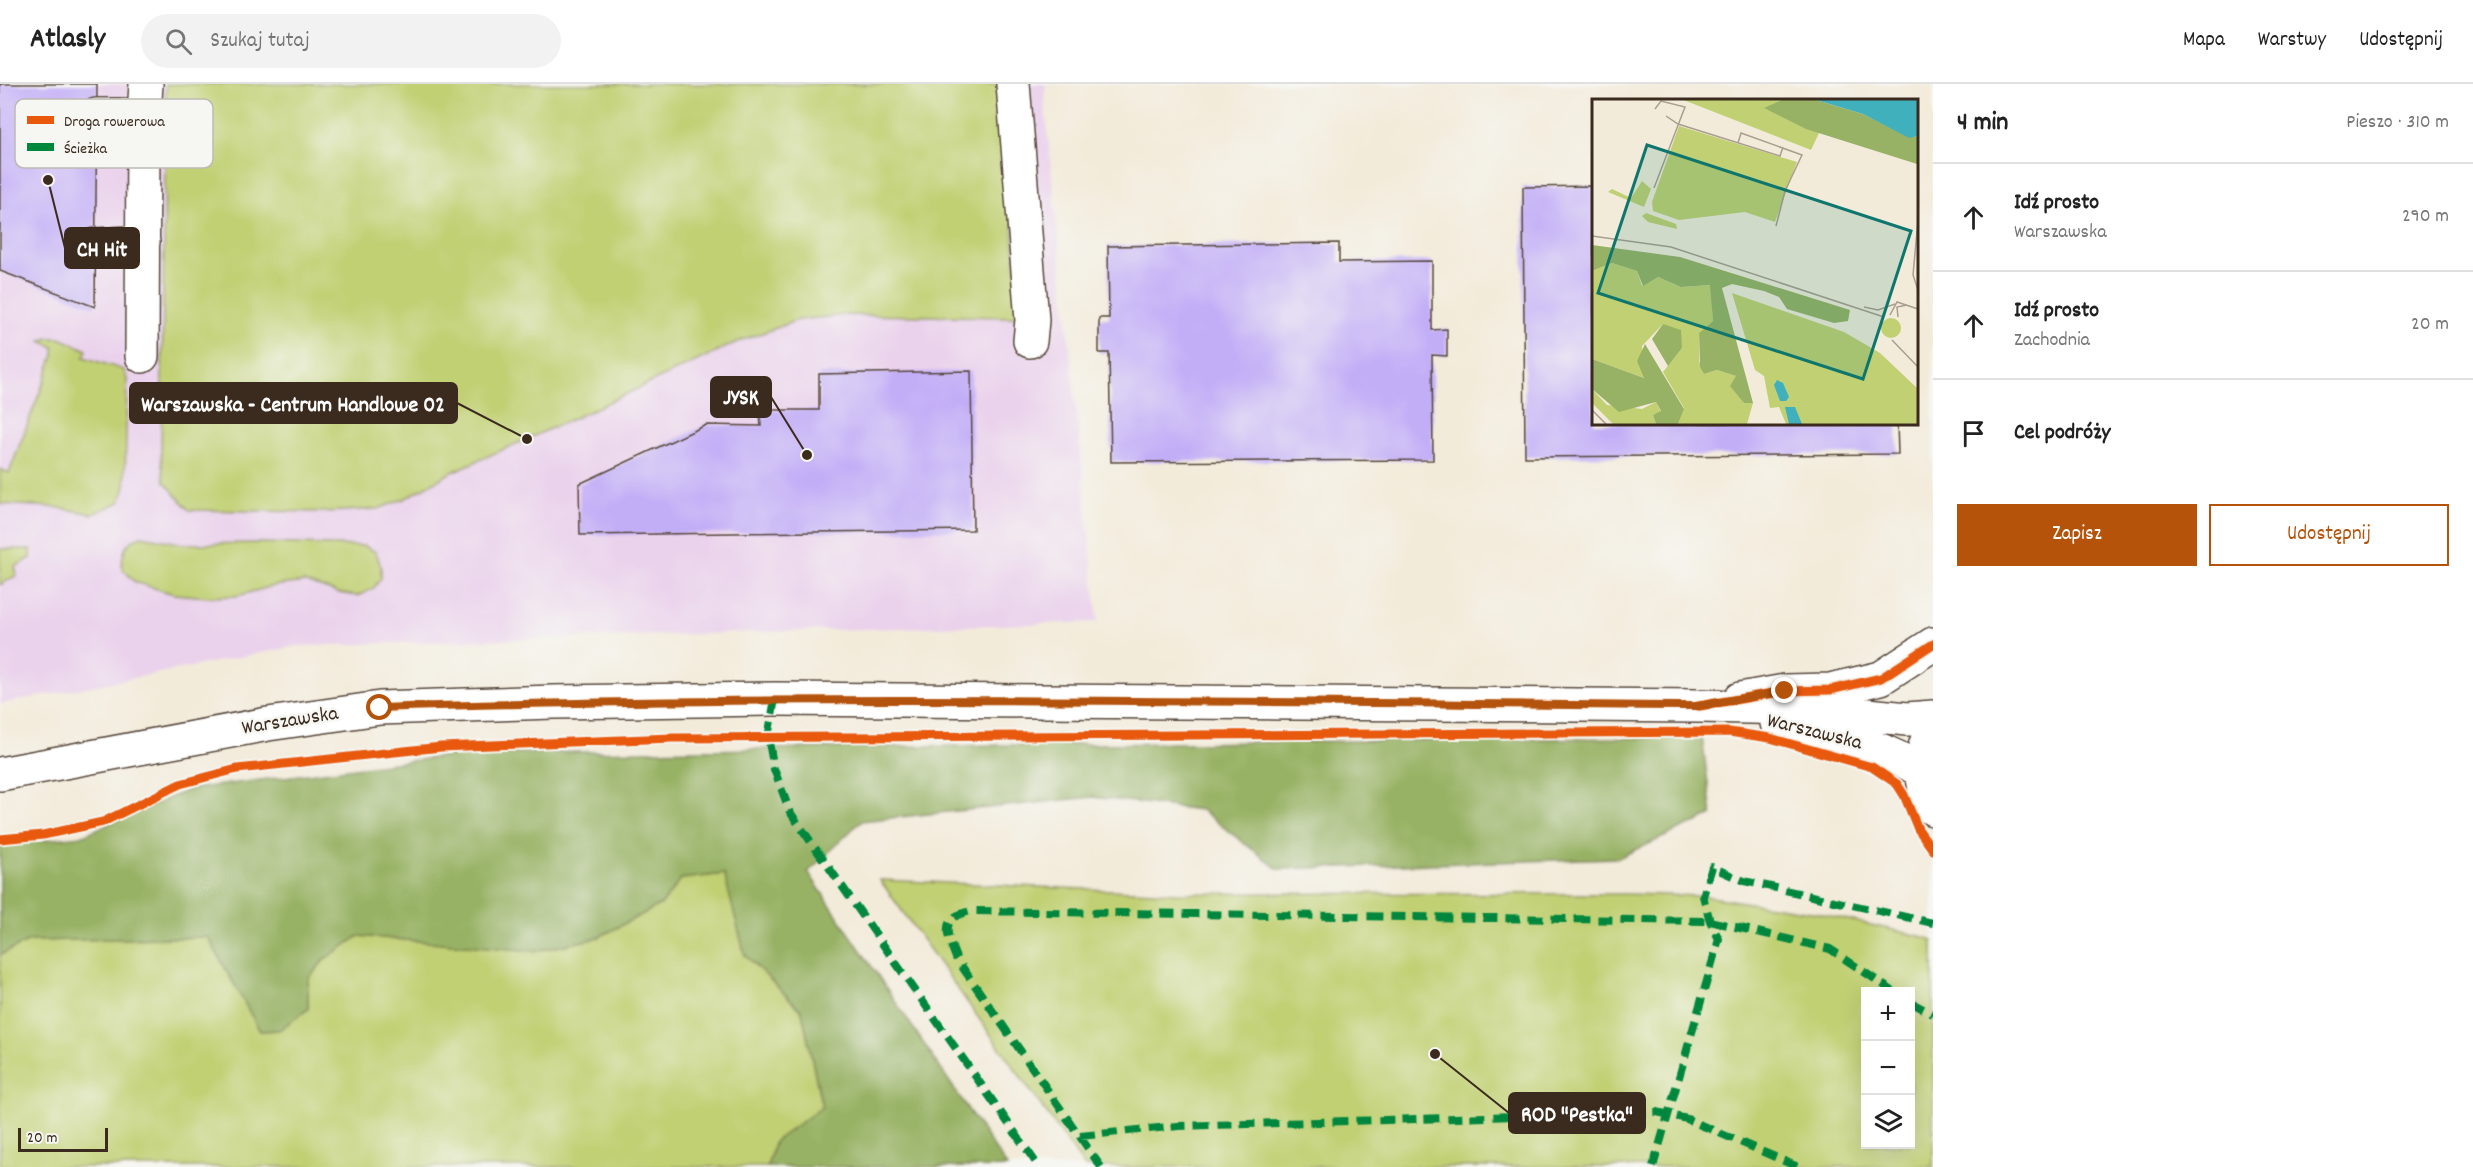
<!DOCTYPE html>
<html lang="pl">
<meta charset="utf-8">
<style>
:root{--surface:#fff;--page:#f2f2f2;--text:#222;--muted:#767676;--line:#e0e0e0;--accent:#b45309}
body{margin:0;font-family:Dekko,sans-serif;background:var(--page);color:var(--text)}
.controls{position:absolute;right:18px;bottom:18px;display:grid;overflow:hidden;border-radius:0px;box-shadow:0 6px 24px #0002}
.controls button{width:54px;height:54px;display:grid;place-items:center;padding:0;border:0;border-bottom:2px solid var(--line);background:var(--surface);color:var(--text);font:30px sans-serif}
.scale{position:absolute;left:18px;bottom:15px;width:90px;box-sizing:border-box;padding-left:6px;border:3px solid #3b2a1e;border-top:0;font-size:16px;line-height:21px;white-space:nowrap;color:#3b2a1e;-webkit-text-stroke:4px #f6f6f2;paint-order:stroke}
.stop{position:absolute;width:18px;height:18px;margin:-14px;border:4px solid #b45309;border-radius:50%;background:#fff}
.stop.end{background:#b45309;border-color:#fff;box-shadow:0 2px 6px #0008}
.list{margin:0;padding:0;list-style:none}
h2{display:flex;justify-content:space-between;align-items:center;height:78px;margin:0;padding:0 24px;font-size:26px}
h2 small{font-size:20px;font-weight:400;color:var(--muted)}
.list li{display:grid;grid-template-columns:39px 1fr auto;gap:18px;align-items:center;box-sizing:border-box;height:108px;padding:0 24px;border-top:2px solid var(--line)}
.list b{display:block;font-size:22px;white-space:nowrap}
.list p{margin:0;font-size:20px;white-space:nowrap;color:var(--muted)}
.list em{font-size:20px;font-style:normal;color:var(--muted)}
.actions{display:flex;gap:12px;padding:18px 24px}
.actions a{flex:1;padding:14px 0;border:2px solid var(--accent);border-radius:0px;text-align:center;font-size:21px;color:var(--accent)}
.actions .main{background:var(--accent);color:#fff}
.icon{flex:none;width:33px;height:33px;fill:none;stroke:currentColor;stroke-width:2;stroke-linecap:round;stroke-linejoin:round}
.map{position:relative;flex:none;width:1933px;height:1083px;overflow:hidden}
header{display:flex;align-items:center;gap:36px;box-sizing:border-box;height:84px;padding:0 30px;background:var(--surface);border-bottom:2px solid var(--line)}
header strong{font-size:28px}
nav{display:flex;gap:33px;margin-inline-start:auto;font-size:21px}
.search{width:420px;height:54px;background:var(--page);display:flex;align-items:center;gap:15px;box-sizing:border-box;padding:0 21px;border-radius:33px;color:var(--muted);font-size:22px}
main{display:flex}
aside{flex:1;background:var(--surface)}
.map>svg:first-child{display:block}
</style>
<header>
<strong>Atlasly</strong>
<div class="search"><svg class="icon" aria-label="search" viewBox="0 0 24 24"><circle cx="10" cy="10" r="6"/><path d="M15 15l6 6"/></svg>Szukaj tutaj</div>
<nav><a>Mapa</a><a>Warstwy</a><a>Udostępnij</a></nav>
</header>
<main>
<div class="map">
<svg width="1933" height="1083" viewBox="0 0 1933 1083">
<rect width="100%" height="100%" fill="#f6f6f2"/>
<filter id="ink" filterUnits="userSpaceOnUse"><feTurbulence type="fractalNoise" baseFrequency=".0167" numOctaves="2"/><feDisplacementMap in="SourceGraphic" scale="12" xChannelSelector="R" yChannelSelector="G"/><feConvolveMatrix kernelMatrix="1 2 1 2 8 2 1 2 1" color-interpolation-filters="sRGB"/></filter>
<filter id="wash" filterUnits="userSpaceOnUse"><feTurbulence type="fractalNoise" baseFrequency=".008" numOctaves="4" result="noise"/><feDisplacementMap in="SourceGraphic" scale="24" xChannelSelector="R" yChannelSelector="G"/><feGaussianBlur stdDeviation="1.35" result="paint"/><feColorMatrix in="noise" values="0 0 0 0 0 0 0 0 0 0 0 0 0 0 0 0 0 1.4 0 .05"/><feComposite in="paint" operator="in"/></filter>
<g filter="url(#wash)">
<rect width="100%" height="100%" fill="#f3ebda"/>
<path fill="#ead1ec" d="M0 0H1046L1044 13 1098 538 297 562 0 620Z"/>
<path fill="#c1d073" stroke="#7e7d48" stroke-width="1.5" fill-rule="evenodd" d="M166 0H1006L1018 233 846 231 798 236 737 258 579 332 450 389 406 414 378 425 326 428 189 426 164 397 161 370Z
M48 254H60L87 266 84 273 124 286 127 295 125 403 120 418 93 430 54 423 0 420V385L9 389 54 271V263L41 257Z
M141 452 184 460 262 459 364 462 376 468 381 483V494L373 505 357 512 338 509 305 498 273 502 237 512 208 513 174 510 135 498 122 484C122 469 125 457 141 452Z
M0 465H31V474L15 483 17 491 0 501Z
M725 790 745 871 802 927 822 1024 775 1057 767 1083H0V871L29 857 208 853 260 947 278 946 308 925V895L325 875 359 852 536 867 597 854 662 820 681 795Z
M880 796 1178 809 1624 810 1703 812 1818 829 1924 853 1933 856V1083H1085ZM1866 908H1910V1060H1866Z"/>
<path fill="#98b265" stroke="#6a6e42" stroke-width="1.5" d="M1702 653 1712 731 1618 774 1278 785 1201 726 1092 713 861 737 808 788 1007 1083H767L775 1057 822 1023 802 927 745 871 724 790 681 795 662 820 597 854 536 867 359 852 325 875 308 895V925L279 946 260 947 208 853 29 857 0 871V761L81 752 190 705 465 670 936 662Z"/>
<g id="blocks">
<path fill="#c2aef7" d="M0 0H97L95 223 0 187Z
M1594 102V339H1897L1898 370 1525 373 1523 103Z
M1339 159V178L1432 177V246L1447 245V272L1432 271 1433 376 1111 378 1109 269H1099V234H1109L1108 162Z
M971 287 973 446 580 451 579 400 706 341 761 342 760 326H819V290Z"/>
</g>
</g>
<g filter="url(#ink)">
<use href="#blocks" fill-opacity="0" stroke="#57473a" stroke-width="1.5"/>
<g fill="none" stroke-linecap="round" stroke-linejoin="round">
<g stroke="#57473a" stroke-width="36">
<path id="minor" d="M1013 0 1032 236 1030 257
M97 31H144
M96 161 143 158
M142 272 143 48 146 0
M1740 615 1785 607 1830 606 1881 594 1933 560"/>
</g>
<g stroke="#57473a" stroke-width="36">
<path id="major" d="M1777 639C1826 651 1881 658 1923 689
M1933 643C1919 668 1919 700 1933 725
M0 690 268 640 380 624 553 618 775 615 1699 622 1799 624 1907 635 1933 633"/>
</g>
<use href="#minor" stroke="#fff" stroke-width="33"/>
<use href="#major" stroke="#fff" stroke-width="33"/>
<path stroke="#00873e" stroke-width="8" stroke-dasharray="15 8" stroke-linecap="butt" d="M775 615 768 653 774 685 790 728 1039 1083
M1910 918 1933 930
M1080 1052 1178 1042 1657 1028 1687 1035 1798 1083
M1101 1083 956 874C947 850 938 834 971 827L1710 837 1830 865 1894 908
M1653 1083 1719 855 1710 837 1703 812 1712 783 1744 797 1933 839"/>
<g stroke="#f6f6f2" stroke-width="13">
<path id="cycleway" d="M1699 622 1785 607 1830 606 1881 594 1933 560
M0 755 43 751 103 738 180 700 237 685 441 663 672 654 1729 648 1770 654 1872 683 1897 700 1904 711 1918 745 1933 766"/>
</g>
<use href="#cycleway" stroke="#e8590c" stroke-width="9"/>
</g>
</g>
<g fill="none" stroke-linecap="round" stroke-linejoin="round" filter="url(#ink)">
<path stroke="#b45309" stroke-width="8" d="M380 624C820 609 1259 619 1699 622L1785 607"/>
</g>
<g text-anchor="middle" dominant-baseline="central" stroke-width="5" stroke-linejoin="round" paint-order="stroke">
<g font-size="21" fill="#3b2a1e" stroke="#f6f6f2">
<text transform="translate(290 638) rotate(-9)">Warszawska</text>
<text transform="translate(1814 649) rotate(14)">Warszawska</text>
</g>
</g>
<g transform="translate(1592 15)">
<rect width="326" height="326" fill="#f3ebda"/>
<path d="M89 0H192L173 9 227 34 219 51ZM87 27 205 63 183 123 153 113 87 121 61 112 60 103ZM50 82 59 90 52 108 16 93 20 90 39 99ZM54 114 84 125 85 130 56 123 50 117ZM20 164 45 172 50 187 66 178 89 188 119 186 121 222 107 234V262L112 275 125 271 144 277 149 299 152 304H161L155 325H86L92 309 71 273 90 249 71 225 50 247 52 279 0 260V172ZM140 194 252 233 288 254 325 289V325H194L187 308 178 309 172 277 163 271ZM289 229a10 10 0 1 1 20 0a10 10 0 1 1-20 0ZM0 290 15 306 50 310 64 303 69 313 61 316 64 325H21L0 304Z" fill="#c1d073"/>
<path d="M192 0H221L271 15 317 38 325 37V65L214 30 172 9ZM0 146 88 158 258 211 256 222 242 224 195 210 187 198 172 192 140 185 130 189 161 304H152L138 287 144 277 125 271 112 275 108 268 107 234 121 222 118 186 89 188 66 178 51 187 45 172 20 164 0 172ZM71 225 89 231 90 249 76 267 60 240ZM53 245 92 310 86 325H64L61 316 69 312 64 303 27 313 0 290V260L52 279 45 262Z" fill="#98b265"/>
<path d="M221 0H325V37L317 39 271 15ZM185 281 191 284 197 298 194 302H188L182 286ZM193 308H203L210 325H197Z" fill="#41b0bd"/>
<path fill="none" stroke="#a99e8f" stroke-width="1.5" d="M74 17 86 25 188 57 191 48M146 44 149 34 210 56 193 92 184 127M62 89 93 8 69 2 63 10M326 121 321 176 326 191M0 137 79 148 292 218M272 208 286 211 303 205M298 216 305 203 326 210M306 218 305 208 315 206M300 241 326 268M0 311 14 325"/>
<path fill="#0f766e" fill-opacity="0.15" stroke="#0f766e" stroke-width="3" d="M55 46 319 132 271 280 6 194Z"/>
<rect width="326" height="326" fill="none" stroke="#3b2a1e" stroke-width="3"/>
</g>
<rect x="15" y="15" width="198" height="69" rx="9" fill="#f6f6f2" stroke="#beb9b2" stroke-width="1.5"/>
<rect x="27" y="32" width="27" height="8" fill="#e8590c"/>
<rect x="27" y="59" width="27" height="8" fill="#00873e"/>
<g font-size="16" fill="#3b2a1e">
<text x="64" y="42">Droga rowerowa</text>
<text x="64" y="69">Ścieżka</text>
</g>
<path fill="none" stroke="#3b2a1e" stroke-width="2" d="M48 96L65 164M807 371L771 313M527 355L457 319M1435 970L1509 1029"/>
<g fill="#3b2a1e" stroke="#f6f6f2" stroke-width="2">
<circle cx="48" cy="96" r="6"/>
<circle cx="807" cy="371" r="6"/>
<circle cx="527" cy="355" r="6"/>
<circle cx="1435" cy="970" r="6"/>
</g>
<g fill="#3b2a1e" stroke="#3b2a1e" stroke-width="2">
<rect x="65" y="144" width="74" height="40" rx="6"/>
<rect x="711" y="293" width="60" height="40" rx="6"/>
<rect x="130" y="299" width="327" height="40" rx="6"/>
<rect x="1509" y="1009" width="136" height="40" rx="6"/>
</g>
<g font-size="22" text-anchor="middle" font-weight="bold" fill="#fff">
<text x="102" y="172">CH Hit</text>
<text x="741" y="320">JYSK</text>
<text x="293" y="327">Warszawska - Centrum Handlowe 02</text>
<text x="1577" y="1037">ROD "Pestka"</text>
</g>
</svg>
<div class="controls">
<button>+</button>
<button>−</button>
<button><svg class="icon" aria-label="layers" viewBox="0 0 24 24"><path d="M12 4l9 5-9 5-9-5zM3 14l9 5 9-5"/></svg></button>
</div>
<div class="scale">20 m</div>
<div class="stop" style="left:380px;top:624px"></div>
<div class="stop end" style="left:1785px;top:607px"></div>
</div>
<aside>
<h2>4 min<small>Pieszo · 310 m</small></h2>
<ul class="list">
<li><svg class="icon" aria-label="ahead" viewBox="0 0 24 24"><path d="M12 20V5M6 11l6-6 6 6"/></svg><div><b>Idź prosto</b><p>Warszawska</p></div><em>290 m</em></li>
<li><svg class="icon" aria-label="ahead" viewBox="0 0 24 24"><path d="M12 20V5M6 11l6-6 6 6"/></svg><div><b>Idź prosto</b><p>Zachodnia</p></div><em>20 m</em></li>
<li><svg class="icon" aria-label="arrive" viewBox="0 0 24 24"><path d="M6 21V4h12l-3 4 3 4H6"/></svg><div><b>Cel podróży</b></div></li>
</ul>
<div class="actions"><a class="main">Zapisz</a><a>Udostępnij</a></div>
</aside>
</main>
